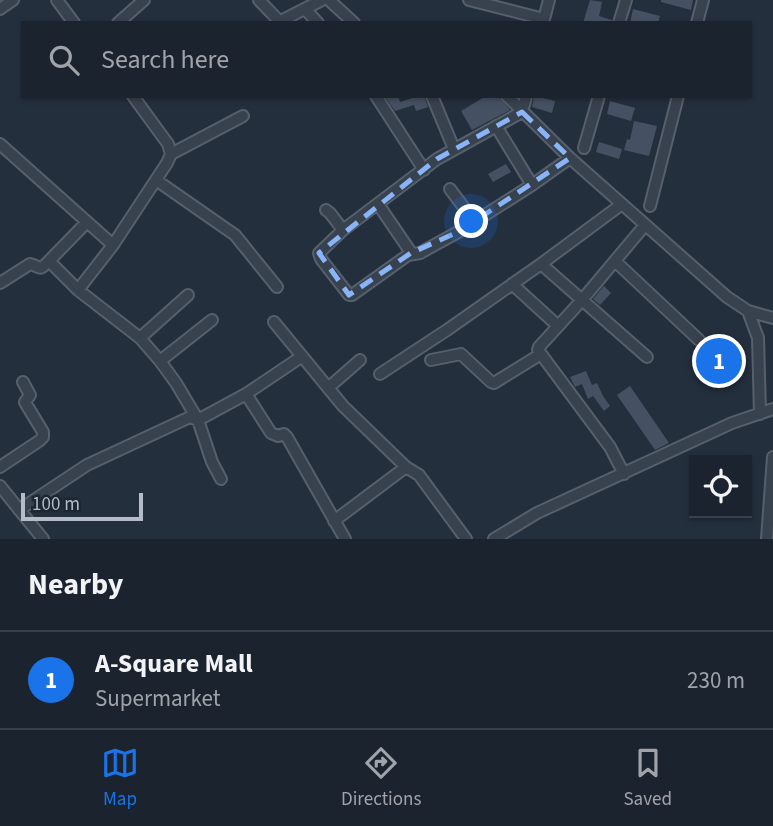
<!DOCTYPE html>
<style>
:root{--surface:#1b232e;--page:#242b36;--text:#f1f3f6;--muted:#a0a4aa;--line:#39404a;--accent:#1a73e8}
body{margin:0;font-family:"Source Sans 3",sans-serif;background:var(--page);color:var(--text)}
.controls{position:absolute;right:21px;bottom:21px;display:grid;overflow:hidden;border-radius:0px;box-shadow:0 2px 5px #0004}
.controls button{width:63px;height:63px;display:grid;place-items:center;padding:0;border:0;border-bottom:2px solid var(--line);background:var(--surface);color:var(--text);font:35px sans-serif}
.scale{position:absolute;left:21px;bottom:18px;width:122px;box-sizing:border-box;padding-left:7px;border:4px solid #b4bcc9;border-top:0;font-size:19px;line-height:24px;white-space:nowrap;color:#b4bcc9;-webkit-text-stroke:5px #1d2633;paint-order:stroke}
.you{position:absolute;left:472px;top:222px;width:24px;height:24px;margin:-18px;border:5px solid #fff;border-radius:50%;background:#1a73e8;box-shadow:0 0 0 10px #1a73e833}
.badge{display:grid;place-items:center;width:46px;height:46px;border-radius:50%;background:var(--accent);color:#fff;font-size:23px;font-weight:700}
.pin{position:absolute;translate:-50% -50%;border:4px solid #fff;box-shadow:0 2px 7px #0006}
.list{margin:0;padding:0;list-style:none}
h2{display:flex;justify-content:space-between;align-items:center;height:91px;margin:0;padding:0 28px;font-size:30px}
h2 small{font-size:23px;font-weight:400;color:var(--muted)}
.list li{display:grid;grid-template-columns:46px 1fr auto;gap:21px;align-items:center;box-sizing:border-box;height:98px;padding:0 28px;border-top:2px solid var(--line)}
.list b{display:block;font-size:26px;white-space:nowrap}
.list p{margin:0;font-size:23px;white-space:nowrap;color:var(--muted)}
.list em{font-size:23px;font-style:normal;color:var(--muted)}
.icon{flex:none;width:38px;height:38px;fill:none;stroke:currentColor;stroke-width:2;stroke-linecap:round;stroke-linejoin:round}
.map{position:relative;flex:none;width:773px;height:539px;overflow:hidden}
.search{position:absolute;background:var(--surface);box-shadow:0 2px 5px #0004;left:21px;right:21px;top:21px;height:77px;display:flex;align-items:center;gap:18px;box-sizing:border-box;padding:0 24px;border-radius:0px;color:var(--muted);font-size:26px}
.sheet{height:189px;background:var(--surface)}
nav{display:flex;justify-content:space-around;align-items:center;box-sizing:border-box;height:98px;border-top:2px solid var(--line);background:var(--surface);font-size:19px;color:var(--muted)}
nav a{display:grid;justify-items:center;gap:4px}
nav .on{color:var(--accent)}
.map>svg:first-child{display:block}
</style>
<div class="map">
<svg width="773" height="539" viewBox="0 0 773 539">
<rect width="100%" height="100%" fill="#242f3e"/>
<path fill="#455162" d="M590 0 602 2 599 16 612 20 611 23H583Z
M661 0H693L691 10 661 2Z
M633 9 660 16 658 23H630Z
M390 96H398L400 102 419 96H424L428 107 416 111 414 105 395 111 386 98Z
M486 96H498L510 110 472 130 461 111Z
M534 96 555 101 552 113 532 107Z
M610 101 635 108 631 121 607 114Z
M634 121 657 126 649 156 624 150 627 139 630 140Z
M599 142 622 149 619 159 596 152Z
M506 164 511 172 493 182 488 174Z
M604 286 611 293 600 305 593 299Z
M586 371 592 385 597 383 603 396 610 406 604 411 593 396 588 399 582 384 575 387 570 377Z
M630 386 669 443 655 450 617 395Z"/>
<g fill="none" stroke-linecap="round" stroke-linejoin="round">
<g stroke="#565f6c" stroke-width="14">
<path id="minor" d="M57 0 74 23
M259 0 281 23
M329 0 354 23
M469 0 544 19
M0 9 13 0
M305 9 318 23
M118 23 144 0
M277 23 322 0
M543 23 549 0
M619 23 626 0
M697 23 703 0
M133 96 168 144 171 154
M376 96 424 170
M432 96 454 149
M507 96 570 158 727 297 748 311 758 338 760 414
M524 105 526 96
M522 112 437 159 343 230 319 253 321 259 349 295H352L408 255 420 253 460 231 532 185 570 158
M496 126 532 185
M0 144 113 245 167 163 171 154 243 116
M584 148 599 96
M156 180 235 235 277 287
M450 189 474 221
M378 204 412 254
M650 206 678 96
M326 210 330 213 343 230
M113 245 78 290 140 338 160 361 176 383 198 420 212 462 221 479
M615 261 699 340
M541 264 647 357
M0 283 30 264C42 267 38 272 49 261
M512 284 558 326
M78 290 49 261 87 222
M748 311 773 318
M274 322 343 406 406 467 419 475 466 539
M140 338 188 295
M431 360 461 354 491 382 494 383 541 354
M160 361 212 320
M380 374 447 330 541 264 622 204
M328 388 360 360
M246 394 271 433 278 436 284 434 287 437 345 539
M0 467 39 441 43 437V432L26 404 25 402 30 395 23 382
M624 474 610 447 538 350 539 347 582 300 645 225
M0 486 43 539
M19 510 87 465 190 417 198 420 246 394 301 357
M334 521 406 467
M494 539 537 513 732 423 773 409
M767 539 773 457"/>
</g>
<use href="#minor" stroke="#38414e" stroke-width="10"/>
</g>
<path fill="none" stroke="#8ab4f8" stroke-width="5" stroke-dasharray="14 9" stroke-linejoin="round" d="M522 112 570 158 460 231 411 253 349 295 319 253 437 159Z"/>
</svg>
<div class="controls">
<button><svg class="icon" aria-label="locate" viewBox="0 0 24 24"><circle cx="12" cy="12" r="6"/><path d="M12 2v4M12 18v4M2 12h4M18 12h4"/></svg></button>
</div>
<div class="scale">100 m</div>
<div class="you"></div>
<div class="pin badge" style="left:719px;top:361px">1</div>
<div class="search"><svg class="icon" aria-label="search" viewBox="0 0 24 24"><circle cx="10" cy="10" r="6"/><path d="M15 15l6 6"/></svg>Search here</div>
</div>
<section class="sheet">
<h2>Nearby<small></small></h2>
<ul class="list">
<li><span class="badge">1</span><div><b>A-Square Mall</b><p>Supermarket</p></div><em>230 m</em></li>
</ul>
</section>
<nav>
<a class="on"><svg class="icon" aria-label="map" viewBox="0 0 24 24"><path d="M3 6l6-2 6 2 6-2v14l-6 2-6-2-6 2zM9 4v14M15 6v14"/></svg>Map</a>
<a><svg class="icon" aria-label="directions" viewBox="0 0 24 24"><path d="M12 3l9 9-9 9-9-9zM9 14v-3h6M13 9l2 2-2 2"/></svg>Directions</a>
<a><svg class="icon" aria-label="saved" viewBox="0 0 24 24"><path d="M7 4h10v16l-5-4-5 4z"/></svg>Saved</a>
</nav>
